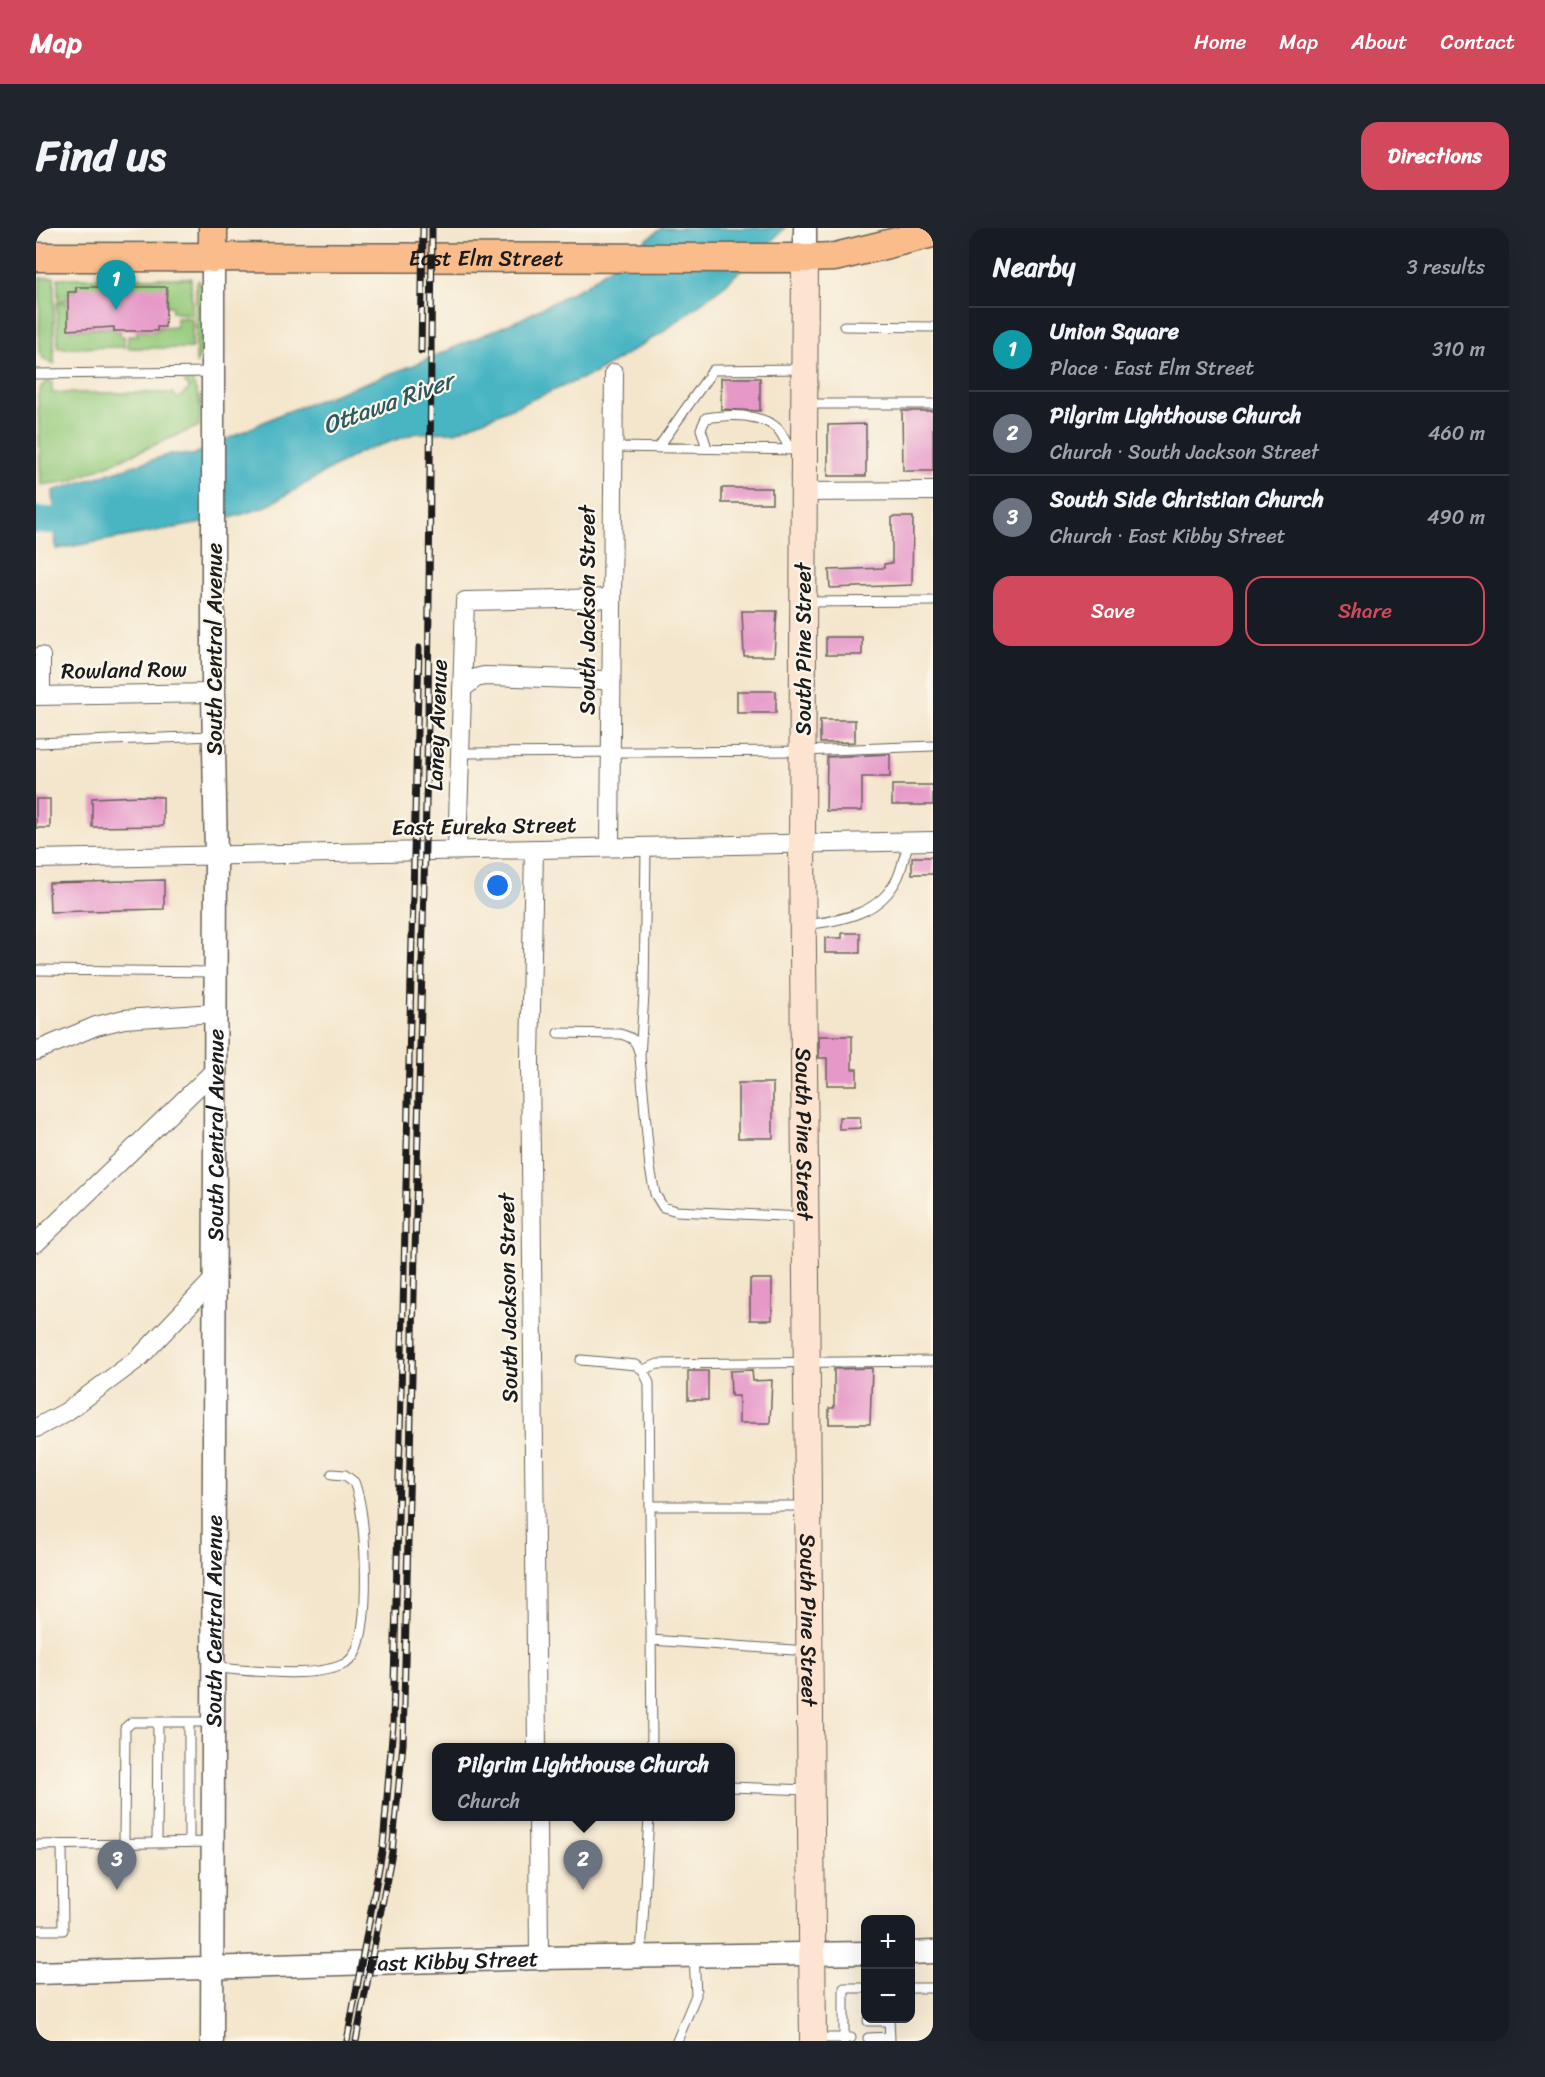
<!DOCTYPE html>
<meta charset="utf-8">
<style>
:root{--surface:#171b24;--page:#20242c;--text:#f1f3f6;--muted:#9ea1a6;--line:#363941;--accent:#d1495b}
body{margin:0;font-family:Sriracha,sans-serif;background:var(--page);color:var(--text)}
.controls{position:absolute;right:18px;bottom:18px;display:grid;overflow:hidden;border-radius:12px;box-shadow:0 6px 24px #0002}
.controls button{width:54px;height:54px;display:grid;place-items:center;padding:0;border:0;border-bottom:2px solid var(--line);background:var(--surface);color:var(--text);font:30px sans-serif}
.you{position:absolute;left:462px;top:658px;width:21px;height:21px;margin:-15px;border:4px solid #fff;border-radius:50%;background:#1a73e8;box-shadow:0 0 0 9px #1a73e833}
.badge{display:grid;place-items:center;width:39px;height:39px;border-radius:50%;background:var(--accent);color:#fff;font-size:20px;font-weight:700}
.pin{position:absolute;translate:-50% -50px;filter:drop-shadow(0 2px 3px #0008)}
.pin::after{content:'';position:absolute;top:32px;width:21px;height:18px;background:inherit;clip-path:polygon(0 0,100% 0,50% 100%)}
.popup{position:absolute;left:396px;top:1515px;width:303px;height:78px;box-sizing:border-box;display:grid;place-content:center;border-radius:12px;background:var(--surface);filter:drop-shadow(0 2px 4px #0005);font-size:20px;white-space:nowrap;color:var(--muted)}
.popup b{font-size:22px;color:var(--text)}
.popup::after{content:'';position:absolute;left:50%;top:100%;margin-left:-12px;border:12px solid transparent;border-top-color:var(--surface)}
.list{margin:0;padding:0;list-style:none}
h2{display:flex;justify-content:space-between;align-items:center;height:78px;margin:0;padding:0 24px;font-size:26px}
h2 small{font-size:20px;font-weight:400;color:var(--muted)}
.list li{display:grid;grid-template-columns:39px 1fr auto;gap:18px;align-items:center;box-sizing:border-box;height:84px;padding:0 24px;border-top:2px solid var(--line)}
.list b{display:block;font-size:22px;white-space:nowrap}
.list p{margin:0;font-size:20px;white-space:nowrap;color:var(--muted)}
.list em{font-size:20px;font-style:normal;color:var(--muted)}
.actions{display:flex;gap:12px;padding:18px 24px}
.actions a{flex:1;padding:14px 0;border:2px solid var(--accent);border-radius:18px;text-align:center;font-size:21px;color:var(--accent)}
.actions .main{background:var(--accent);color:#fff}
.map{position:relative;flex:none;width:897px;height:1813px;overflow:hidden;border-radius:18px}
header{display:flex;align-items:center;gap:36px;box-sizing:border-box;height:84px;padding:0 30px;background:var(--accent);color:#fff}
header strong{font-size:28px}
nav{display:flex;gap:33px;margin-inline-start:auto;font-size:21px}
.intro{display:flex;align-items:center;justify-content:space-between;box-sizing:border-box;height:144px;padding:0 36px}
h1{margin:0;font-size:42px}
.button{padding:15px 27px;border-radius:18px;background:var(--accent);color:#fff;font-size:21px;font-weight:700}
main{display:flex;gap:36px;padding:0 36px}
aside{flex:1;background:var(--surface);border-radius:18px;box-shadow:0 6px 24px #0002}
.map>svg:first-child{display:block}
</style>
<header>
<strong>Map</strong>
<nav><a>Home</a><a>Map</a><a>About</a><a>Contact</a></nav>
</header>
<div class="intro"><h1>Find us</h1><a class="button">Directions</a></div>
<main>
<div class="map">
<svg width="897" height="1813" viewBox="0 0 897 1813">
<rect width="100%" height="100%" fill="#fbf7ec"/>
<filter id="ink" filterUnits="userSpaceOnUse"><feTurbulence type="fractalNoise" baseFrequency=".0167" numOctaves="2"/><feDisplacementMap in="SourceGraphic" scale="12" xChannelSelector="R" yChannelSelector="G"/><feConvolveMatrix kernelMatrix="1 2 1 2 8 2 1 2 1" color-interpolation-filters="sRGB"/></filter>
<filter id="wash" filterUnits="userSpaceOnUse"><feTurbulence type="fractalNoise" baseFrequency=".008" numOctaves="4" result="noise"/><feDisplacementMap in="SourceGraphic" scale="24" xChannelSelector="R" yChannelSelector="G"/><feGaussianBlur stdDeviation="1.35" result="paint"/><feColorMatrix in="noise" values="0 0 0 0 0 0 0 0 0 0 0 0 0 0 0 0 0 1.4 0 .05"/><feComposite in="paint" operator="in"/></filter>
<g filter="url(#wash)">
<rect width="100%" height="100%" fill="#f4e6cc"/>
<path fill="#95ca7b" stroke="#58734c" stroke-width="1.5" d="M18 49V136L8 132 3 124 4 50Z
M22 50H155L156 87 136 84V78H131L130 59 100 61 99 59H69V62L40 59V64H32V72L22 73Z
M163 52C170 66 170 124 160 135V55Z
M21 75H32L33 102 78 100V103H84V108H88V119L22 120Z
M140 90H156V120H92V108H101V103H121V100L140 99Z
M13 153 16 155V165H136L142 171 154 160 148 154 156 153 164 172 163 198 34 253 5 257 2 167 6 157Z"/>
<path fill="#48b5c3" stroke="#326870" stroke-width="1.5" d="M626 0H749L690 56 627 104 561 144 419 204 380 205 324 224 229 279 194 290 20 321 17 263 135 226 157 227 245 186 378 137 487 90 550 57Z"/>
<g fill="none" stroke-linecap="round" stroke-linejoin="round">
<path stroke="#48b5c3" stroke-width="27" d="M0 292 26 293 53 283"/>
</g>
<g id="blocks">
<path fill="#e699c8" d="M40 59H131L129 99H121V103H78V99L32 102V64H40Z
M685 150H724V183L685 181Z
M866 183H897V243H867Z
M830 196V248H792V197Z
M686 260H736V275H686Z
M856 289H877L876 357 794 360 793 342 848 340V336L856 335Z
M706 383H741L738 428H708Z
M790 409H826V427H790Z
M701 463H740V485H701Z
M784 492H819V514L784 515Z
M854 526V549H826V583H790L791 529Z
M856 557H897V577H856Z
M103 568 127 569V598L56 599V570Z
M0 571H14V600H0Z
M876 629H897V646H876Z
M128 652V681L14 684 13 655Z
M806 705H824V725H789V710H806Z
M783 808H816V841H821V857H791V830H783Z
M702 855H737V910H702Z
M803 889H824L825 900 803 901Z
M714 1051H736V1092H714Z
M836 1140 834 1196H793V1180H798V1141Z
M716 1142 717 1153 736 1152 734 1195H703V1168H695L694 1143Z
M652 1143H672V1172H652Z"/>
</g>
</g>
<g filter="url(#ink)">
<use href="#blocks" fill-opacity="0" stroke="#68635a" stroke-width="1.5"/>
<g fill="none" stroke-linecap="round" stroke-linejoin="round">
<g stroke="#68635a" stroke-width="11">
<path id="service" d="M808 98 897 99
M0 146 178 144
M771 176H897
M577 219 766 222
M622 220 677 142 766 141
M671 220 665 201 670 190C693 186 722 185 741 200 746 205 750 215 754 221
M769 374 897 373
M0 515 177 508
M424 525 766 523 897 518
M610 619 608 766 604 829 614 940 619 966 627 979 641 983 767 989
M769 697C805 692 844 687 862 649 867 638 868 625 874 613
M0 742 180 744
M522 805 584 806C596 809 600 812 603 824
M545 1132 600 1137 607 1142 613 1155 616 1520
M607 1142 622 1136 897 1133
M614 1278H770
M615 1412 771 1423
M178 1440C213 1442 273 1451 306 1437 313 1434 318 1429 321 1421 334 1387 331 1287 318 1254L309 1247 296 1246
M694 1559 773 1562
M121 1613 122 1494
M153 1614V1494
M88 1615 89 1500 96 1494H176
M0 1617 177 1614
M0 1702H27L26 1617
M605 1728 613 1588
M874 1760H897
M853 1790 854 1813
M832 1793H853
M780 1810H815
M832 1810 854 1809
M641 1813 660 1767 658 1727
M808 1813V1760H830"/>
</g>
<g stroke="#68635a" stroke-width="20">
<path id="minor" d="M767 264 897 263
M5 428V468
M426 461 440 450 448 448 567 452 574 455
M0 468 177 465
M574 619 578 145
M498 621 494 832 501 1520
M421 622 429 373 575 370
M0 631 897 613
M0 823 60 798 88 791 179 785
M0 1015 179 842
M0 1200 30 1184 103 1130 179 1050
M502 1588 503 1730"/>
</g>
<g stroke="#68635a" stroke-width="25">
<g id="tertiary">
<path d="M769 0V30"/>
<path d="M874 1725 897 1724"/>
<path id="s1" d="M0 1745 503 1730 830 1725"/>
<path id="s2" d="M176 1813 180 627 177 465V30"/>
</g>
</g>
<g stroke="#68635a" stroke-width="28">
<g id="secondary">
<path id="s3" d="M769 30 766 616 777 1813"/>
</g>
</g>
<g stroke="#68635a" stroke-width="31">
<g id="primary">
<path id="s4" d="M0 29 769 30 799 29 897 5"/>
<path d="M177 30V0"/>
</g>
</g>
<use href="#service" stroke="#fff" stroke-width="9"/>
<use href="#minor" stroke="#fff" stroke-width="18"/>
<use href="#tertiary" stroke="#fff" stroke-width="22"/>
<use href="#secondary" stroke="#fde4d0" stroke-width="26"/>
<use href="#primary" stroke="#f9bc8a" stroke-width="28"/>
<g stroke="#1c1c1c" stroke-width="7">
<path id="rail" d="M385 123 387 0
M311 1813 347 1618 357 1497 383 420
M320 1813 356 1624 367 1516 392 493 396 0"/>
</g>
<use href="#rail" stroke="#fbf7ec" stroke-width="4.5" stroke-dasharray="14" stroke-linecap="butt"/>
</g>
</g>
<g text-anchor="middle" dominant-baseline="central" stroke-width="4.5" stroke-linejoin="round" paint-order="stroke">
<g font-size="22" fill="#1c1c1c" stroke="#fbf7ec">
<text stroke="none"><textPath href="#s4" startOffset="450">East Elm Street</textPath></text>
<text transform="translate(551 382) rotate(-90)">South Jackson Street</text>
<text transform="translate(178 421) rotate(-90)">South Central Avenue</text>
<text transform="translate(767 421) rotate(-90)">South Pine Street</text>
<text transform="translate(88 442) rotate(-1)">Rowland Row</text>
<text transform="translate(401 497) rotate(-88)">Laney Avenue</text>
<text transform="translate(448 598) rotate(-1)">East Eureka Street</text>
<text stroke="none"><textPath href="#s2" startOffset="906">South Central Avenue</textPath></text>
<text stroke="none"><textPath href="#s3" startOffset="876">South Pine Street</textPath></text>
<text transform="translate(472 1070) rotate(-91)">South Jackson Street</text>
<text stroke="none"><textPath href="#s2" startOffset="420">South Central Avenue</textPath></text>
<text stroke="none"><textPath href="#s3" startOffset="1362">South Pine Street</textPath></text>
<text stroke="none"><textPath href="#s1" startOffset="416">East Kibby Street</textPath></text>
</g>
<g font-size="24" font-style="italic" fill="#2e595f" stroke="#fbf7ec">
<text transform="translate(352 175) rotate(-20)">Ottawa River</text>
</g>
</g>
</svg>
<div class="controls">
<button>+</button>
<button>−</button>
</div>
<div class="you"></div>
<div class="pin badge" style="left:80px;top:82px;background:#0f9aa8">1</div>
<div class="pin badge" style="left:547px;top:1662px;background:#6b7280">2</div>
<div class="popup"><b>Pilgrim Lighthouse Church</b>Church</div>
<div class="pin badge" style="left:81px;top:1662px;background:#6b7280">3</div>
</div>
<aside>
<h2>Nearby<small>3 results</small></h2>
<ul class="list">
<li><span class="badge" style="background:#0f9aa8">1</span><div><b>Union Square</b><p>Place · East Elm Street</p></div><em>310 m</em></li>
<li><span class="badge" style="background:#6b7280">2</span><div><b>Pilgrim Lighthouse Church</b><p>Church · South Jackson Street</p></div><em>460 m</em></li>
<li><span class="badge" style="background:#6b7280">3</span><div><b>South Side Christian Church</b><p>Church · East Kibby Street</p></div><em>490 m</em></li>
</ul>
<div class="actions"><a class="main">Save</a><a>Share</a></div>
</aside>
</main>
